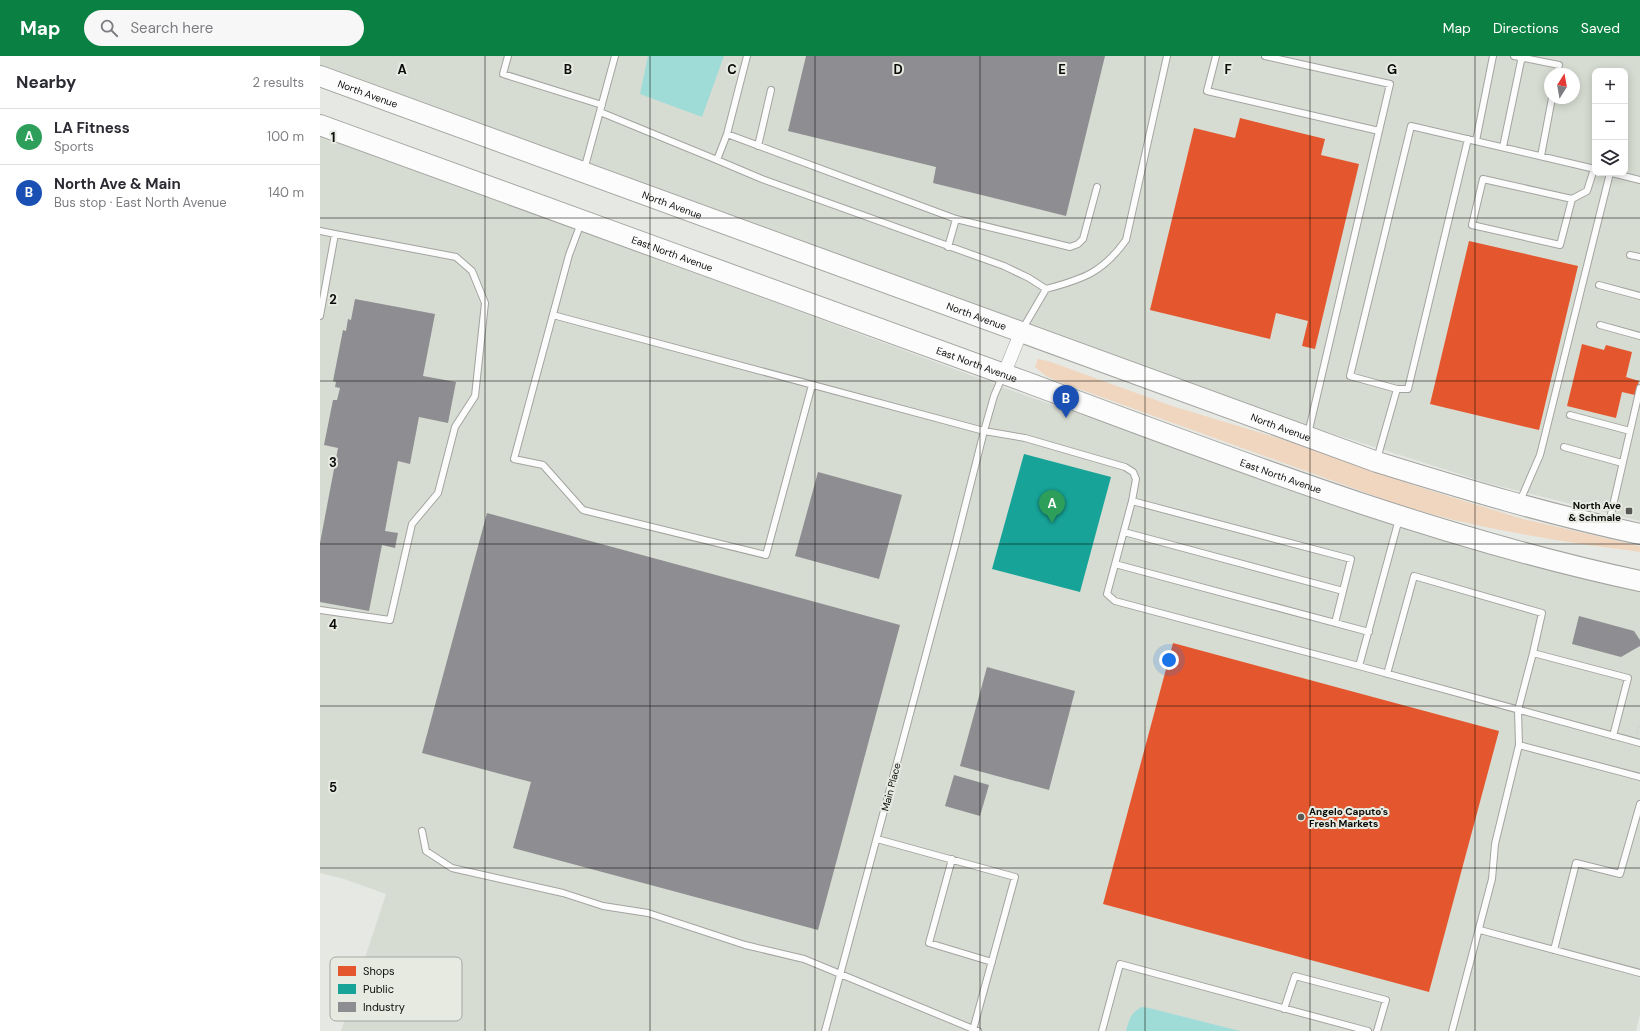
<!DOCTYPE html>
<meta charset="utf-8">
<style>
:root{--surface:#fff;--page:#f7f7f7;--text:#2b2b33;--muted:#7c7c81;--line:#e1e1e2;--accent:#0b8043}
body{margin:0;font-family:"DM Sans",sans-serif;background:var(--page);color:var(--text)}
.controls{position:absolute;right:12px;top:12px;display:grid;overflow:hidden;border-radius:8px;box-shadow:0 2px 10px #0003}
.controls button{width:36px;height:36px;display:grid;place-items:center;padding:0;border:0;border-bottom:1px solid var(--line);background:var(--surface);color:var(--text);font:20px sans-serif}
.compass{position:absolute;left:1224px;top:12px;width:36px;height:36px;border-radius:50%;background:var(--surface);box-shadow:0 2px 10px #0003;rotate:11deg}
.you{position:absolute;left:849px;top:604px;width:14px;height:14px;margin:-10px;border:3px solid #fff;border-radius:50%;background:#1a73e8;box-shadow:0 0 0 6px #1a73e833}
.badge{display:grid;place-items:center;width:26px;height:26px;border-radius:50%;background:var(--accent);color:#fff;font-size:13px;font-weight:700}
.pin{position:absolute;translate:-50% -33px;filter:drop-shadow(0 1px 2px #0008)}
.pin::after{content:'';position:absolute;top:21px;width:14px;height:12px;background:inherit;clip-path:polygon(0 0,100% 0,50% 100%)}
.list{margin:0;padding:0;list-style:none}
h2{display:flex;justify-content:space-between;align-items:center;height:52px;margin:0;padding:0 16px;font-size:17px}
h2 small{font-size:13px;font-weight:400;color:var(--muted)}
.list li{display:grid;grid-template-columns:26px 1fr auto;gap:12px;align-items:center;box-sizing:border-box;height:56px;padding:0 16px;border-top:1px solid var(--line)}
.list b{display:block;font-size:15px;white-space:nowrap}
.list p{margin:0;font-size:13px;white-space:nowrap;color:var(--muted)}
.list em{font-size:13px;font-style:normal;color:var(--muted)}
.icon{flex:none;width:22px;height:22px;fill:none;stroke:currentColor;stroke-width:2;stroke-linecap:round;stroke-linejoin:round}
.map{position:relative;flex:none;width:1320px;height:975px;overflow:hidden}
header{display:flex;align-items:center;gap:24px;box-sizing:border-box;height:56px;padding:0 20px;background:var(--accent);color:#fff}
header strong{font-size:19px}
nav{display:flex;gap:22px;margin-inline-start:auto;font-size:14px}
.search{width:280px;height:36px;background:var(--page);display:flex;align-items:center;gap:10px;box-sizing:border-box;padding:0 14px;border-radius:22px;color:var(--muted);font-size:15px}
main{display:flex}
aside{flex:1;background:var(--surface)}
.map>svg:first-child{display:block}
</style>
<header>
<strong>Map</strong>
<div class="search"><svg class="icon" aria-label="search" viewBox="0 0 24 24"><circle cx="10" cy="10" r="6"/><path d="M15 15l6 6"/></svg>Search here</div>
<nav><a>Map</a><a>Directions</a><a>Saved</a></nav>
</header>
<main>
<aside>
<h2>Nearby<small>2 results</small></h2>
<ul class="list">
<li><span class="badge" style="background:#2e9e5b">A</span><div><b>LA Fitness</b><p>Sports</p></div><em>100 m</em></li>
<li><span class="badge" style="background:#1a4fb4">B</span><div><b>North Ave &amp; Main</b><p>Bus stop · East North Avenue</p></div><em>140 m</em></li>
</ul>
</aside>
<div class="map">
<svg width="1320" height="975" viewBox="0 0 1320 975">
<rect width="100%" height="100%" fill="#e6e8e3"/>
<path fill="#d7dcd2" fill-rule="evenodd" d="M0 0H1320V465L1167 427 874 333 808 304 0 9ZM1275 15H1305V117H1275ZM1230 18H1254V42H1230Z
M0 78 707 340 1069 465 1320 531V958L1316 975H21L66 838 24 823 0 817Z"/>
<path fill="#f0d6bf" d="M718 303 728 305 852 350 964 384 1102 432 1203 463 1320 490V496C1238 485 1156 473 1077 448L737 325 726 320 715 311Z"/>
<path fill="#9fdcd8" d="M328 0H404L382 61 320 38Z
M822 951 829 952 920 975H806C809 964 811 956 822 951Z"/>
<path fill="#e4572e" d="M920 62 1005 83 1001 99 1039 108 995 293 982 290 988 265 956 257 950 283 830 254 874 72 915 82Z
M1149 185 1258 210 1219 374 1110 348Z
M1262 288 1284 294 1286 289 1312 296 1306 321 1319 325 1315 339 1302 336 1296 362 1247 350Z
M853 587 1179 675 1109 936 783 848Z"/>
<path fill="#17a398" d="M704 398 791 421 760 536 672 513Z"/>
<path fill="#8d8d92" d="M486 0H785L746 160 613 127 616 111 468 75Z
M35 243 115 258 103 320 136 326 128 367 99 361 90 408 78 405 65 475 78 477 75 492 62 489 49 555 0 546V487L18 392 4 389 13 344H17L20 332 15 331 16 326 13 325 23 274 26 275 28 263 31 264Z
M498 416 582 439 559 523 475 500Z
M167 457 580 569 498 874 193 792 211 726 102 697Z
M1259 560 1314 575 1320 584V590L1301 601 1252 588Z
M667 611 755 635 729 734 640 710Z
M634 719 669 729 660 760 625 750Z"/>
<g fill="none" stroke-linecap="round" stroke-linejoin="round">
<g stroke="#a3a4a1" stroke-width="8">
<path id="lane" d="M188 0 183 18 282 49
M896 0 887 35 1059 75
M945 0 1070 28 988 378
M1194 0 1239 9 1237 18
M280 56 397 104 407 78 427 0
M407 78 636 163 750 191 758 188 763 183 777 131
M1156 85 1173 0
M438 90 451 34
M1183 91 1202 0
M1221 100 1232 42
M397 104 442 123 684 210 709 222 726 233
M264 114 295 0
M1292 117 1320 124
M1252 143 1163 123 1152 169 1240 189 1252 143 1267 135 1274 113
M261 167 249 199 194 403 223 409 263 454 446 499 492 329
M0 175 15 178 0 260
M628 191 636 163
M1310 199 1320 201
M1279 229 1320 240
M233 259 664 375 705 382 805 411 813 416 816 423 812 445 1031 503 1015 567
M1280 269 1320 280
M702 274 726 233C764 223 783 216 806 184L847 0
M1077 333H1088L1148 83
M1250 359 1310 375
M1244 391 1302 407
M1057 403 1077 333 1030 320 1091 70 1275 113
M812 445 787 538 795 545 1039 610 1320 687
M1200 445 1220 399 1290 117
M1289 467 1320 332
M804 476 1023 535
M795 508 1049 576
M0 554 70 564 92 468 118 437 135 371 155 340 165 247 152 215 136 201 15 178
M1213 597 1308 622 1293 680
M1039 610 1079 463
M1067 618 1094 520 1222 557 1213 597 1198 654 1199 689 1175 788 1172 823 1132 975
M1199 689 1320 721
M102 775 106 795 132 812 243 837 283 850 328 857 425 889 484 903 658 975
M557 783 695 821 653 974
M632 803 609 887 672 906
M1160 874 1320 917
M1234 894 1256 807 1300 818 1320 748
M964 953 975 920 1066 944 1057 975
M505 975 636 486 664 375 674 340 683 319
M782 975 800 908 1048 975"/>
</g>
<g stroke="#a3a4a1" stroke-width="14">
<path id="street" d="M684 318 701 276"/>
</g>
<g stroke="#a3a4a1" stroke-width="22">
<g id="primary">
<path id="s1" d="M0 20 1057 406C1144 433 1231 459 1320 478"/>
<path id="s2" d="M0 69C235 155 471 240 706 326 908 401 1109 480 1320 525"/>
</g>
</g>
<path stroke="#d4d4d3" stroke-width="2" stroke-dasharray="3 3" stroke-linecap="butt" d="M1317 678 1320 665"/>
<use href="#lane" stroke="#fbfcfb" stroke-width="6"/>
<use href="#street" stroke="#fbfcfb" stroke-width="13"/>
<use href="#primary" stroke="#fbfcfb" stroke-width="20"/>
</g>
<path fill="none" stroke="#0b0c09" stroke-width="1" stroke-opacity="0.55" d="M165 0V975M330 0V975M495 0V975M660 0V975M825 0V975M990 0V975M1155 0V975M0 162H1320M0 325H1320M0 488H1320M0 650H1320M0 812H1320"/>
<g fill="#585955" stroke="#e6eae1" stroke-width="1.5">
<rect x="1305" y="451" width="8" height="8" rx="2"/>
<circle cx="981" cy="761" r="4"/>
</g>
<g text-anchor="middle" dominant-baseline="central" stroke-width="4" stroke-linejoin="round" paint-order="stroke">
<g font-size="10" fill="#0b0c09" stroke="#e6eae1">
<text stroke="none"><textPath href="#s1" startOffset="51">North Avenue</textPath></text>
<text stroke="none"><textPath href="#s1" startOffset="375">North Avenue</textPath></text>
<text stroke="none"><textPath href="#s2" startOffset="375">East North Avenue</textPath></text>
<text stroke="none"><textPath href="#s1" startOffset="699">North Avenue</textPath></text>
<text stroke="none"><textPath href="#s2" startOffset="699">East North Avenue</textPath></text>
<text stroke="none"><textPath href="#s1" startOffset="1023">North Avenue</textPath></text>
<text stroke="none"><textPath href="#s2" startOffset="1023">East North Avenue</textPath></text>
<text transform="translate(571 731) rotate(-75)">Main Place</text>
</g>
<g font-size="10" font-weight="bold" fill="#0b0c09" stroke="#e6eae1" text-anchor="end">
<text x="1301" y="449">North Ave<tspan x="1301" dy="12">&amp; Schmale</tspan></text>
<text x="989" y="755" text-anchor="start">Angelo Caputo's<tspan x="989" dy="12">Fresh Markets</tspan></text>
</g>
</g>
<rect x="10" y="901" width="132" height="64" rx="6" fill="#e6eae1" stroke="#a4a7a0" stroke-width="1"/>
<rect x="18" y="910" width="18" height="10" fill="#e4572e"/>
<rect x="18" y="928" width="18" height="10" fill="#17a398"/>
<rect x="18" y="946" width="18" height="10" fill="#8d8d92"/>
<g font-size="11" fill="#0b0c09">
<text x="43" y="919">Shops</text>
<text x="43" y="937">Public</text>
<text x="43" y="955">Industry</text>
</g>
<g font-size="13" text-anchor="middle" font-weight="bold" fill="#0b0c09" stroke="#e6eae1" stroke-width="4" stroke-linejoin="round" paint-order="stroke">
<text x="82" y="18">A</text>
<text x="248" y="18">B</text>
<text x="412" y="18">C</text>
<text x="578" y="18">D</text>
<text x="742" y="18">E</text>
<text x="908" y="18">F</text>
<text x="1072" y="18">G</text>
<text x="13" y="86">1</text>
<text x="13" y="248">2</text>
<text x="13" y="411">3</text>
<text x="13" y="573">4</text>
<text x="13" y="736">5</text>
</g>
</svg>
<div class="controls">
<button>+</button>
<button>−</button>
<button><svg class="icon" aria-label="layers" viewBox="0 0 24 24"><path d="M12 4l9 5-9 5-9-5zM3 14l9 5 9-5"/></svg></button>
</div>
<svg class="compass" viewBox="-18 -18 36 36"><path d="M0-13l5 13h-10z" fill="#e53935"/><path d="M0 13l5-13h-10z" fill="#7c7c81"/></svg>
<div class="you"></div>
<div class="pin badge" style="left:732px;top:467px;background:#2e9e5b">A</div>
<div class="pin badge" style="left:746px;top:362px;background:#1a4fb4">B</div>
</div>
</main>
